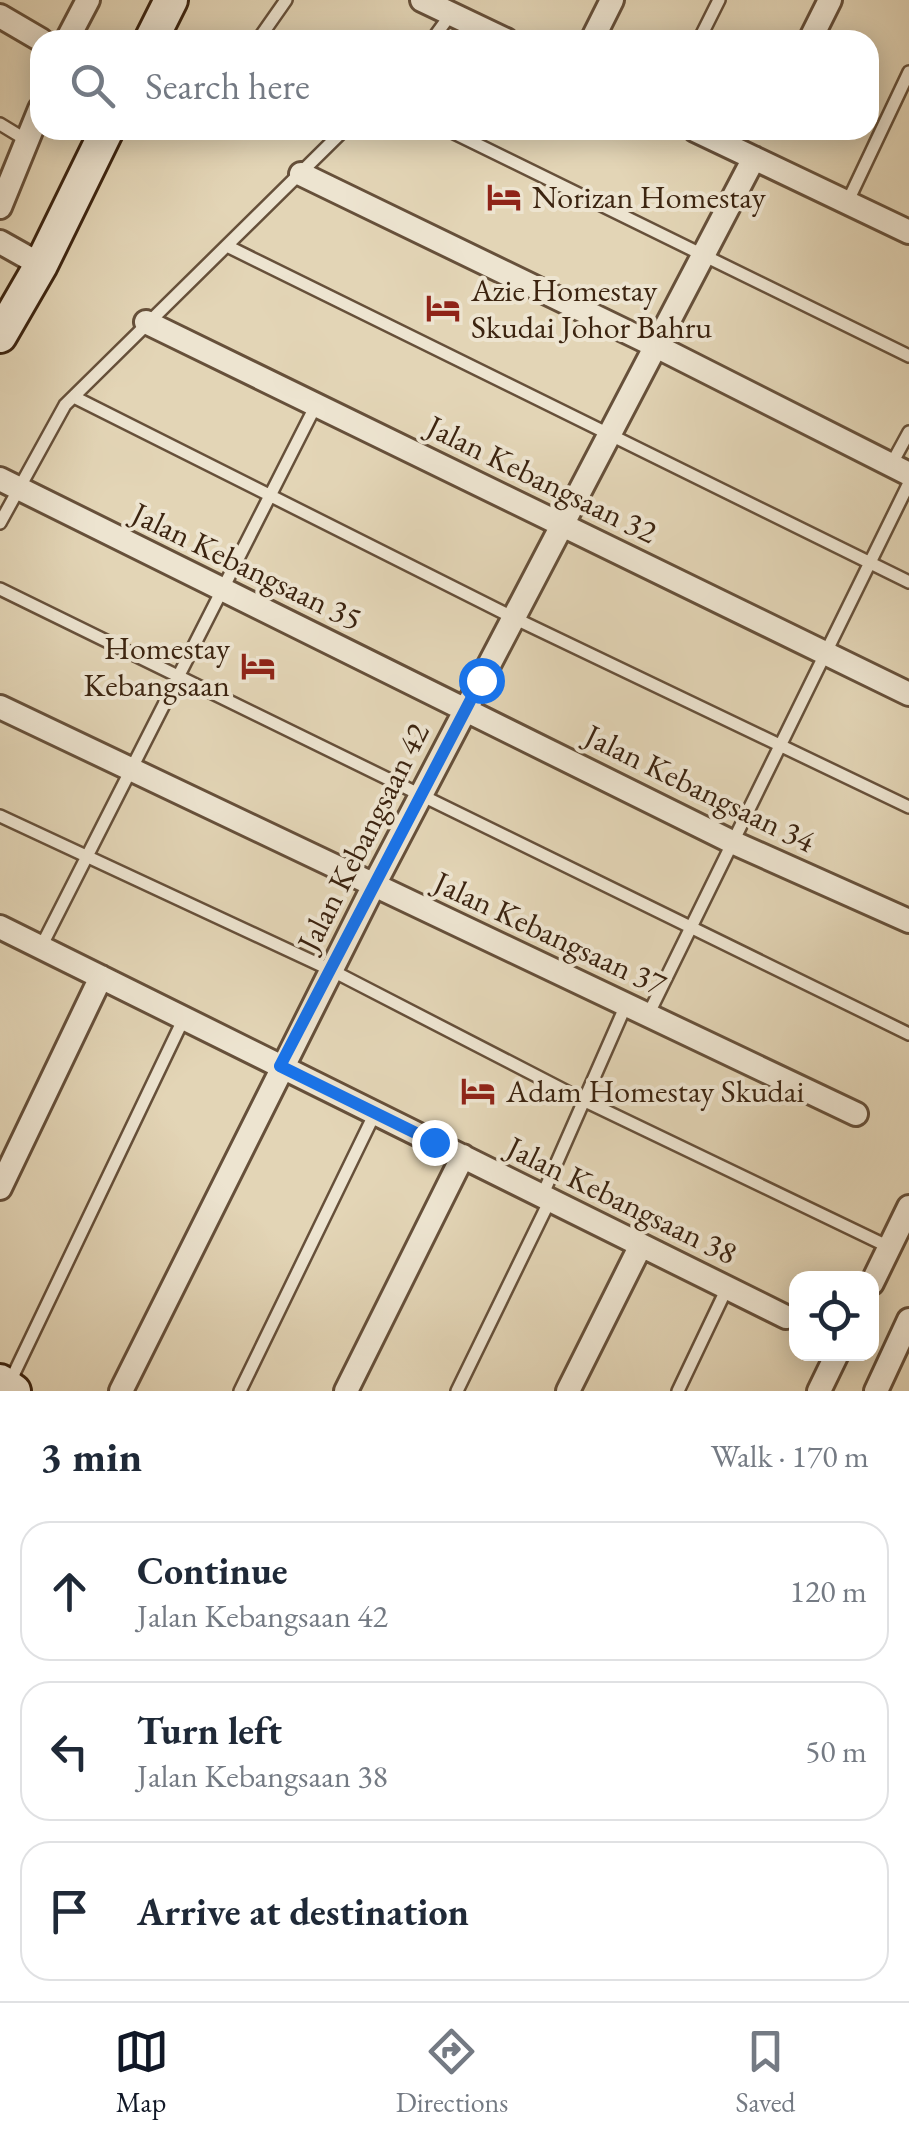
<!DOCTYPE html>
<meta charset="utf-8">
<style>
:root{--surface:#fff;--page:#f6f6f7;--text:#1f2937;--muted:#747a83;--line:#e0e1e3;--accent:#111827}
body{margin:0;font-family:"EB Garamond",serif;background:var(--page);color:var(--text)}
.controls{position:absolute;right:30px;bottom:30px;display:grid;overflow:hidden;border-radius:20px;box-shadow:0 5px 25px #0003}
.controls button{width:90px;height:90px;display:grid;place-items:center;padding:0;border:0;border-bottom:2px solid var(--line);background:var(--surface);color:var(--text);font:50px sans-serif}
.stop{position:absolute;width:30px;height:30px;margin:-22px;border:8px solid #1a73e8;border-radius:50%;background:#fff}
.stop.end{background:#1a73e8;border-color:#fff;box-shadow:0 2px 10px #0008}
.list{margin:0;padding:0;list-style:none}
h2{display:flex;justify-content:space-between;align-items:center;height:130px;margin:0;padding:0 40px;font-size:42px}
h2 small{font-size:32px;font-weight:400;color:var(--muted)}
.list li{display:grid;grid-template-columns:65px 1fr auto;gap:30px;align-items:center;box-sizing:border-box;height:140px;margin:0 20px 20px;padding:0 20px;border:2px solid var(--line);border-radius:30px}
.list b{display:block;font-size:38px;white-space:nowrap}
.list p{margin:0;font-size:32px;white-space:nowrap;color:var(--muted)}
.list em{font-size:32px;font-style:normal;color:var(--muted)}
.icon{flex:none;width:55px;height:55px;fill:none;stroke:currentColor;stroke-width:2;stroke-linecap:round;stroke-linejoin:round}
.map{position:relative;flex:none;width:909px;height:1391px;overflow:hidden}
.search{position:absolute;background:var(--surface);box-shadow:0 5px 25px #0003;left:30px;right:30px;top:30px;height:110px;display:flex;align-items:center;gap:25px;box-sizing:border-box;padding:0 35px;border-radius:30px;color:var(--muted);font-size:38px}
.sheet{height:610px;background:var(--surface)}
nav{display:flex;justify-content:space-around;align-items:center;box-sizing:border-box;height:140px;border-top:2px solid var(--line);background:var(--surface);font-size:28px;color:var(--muted)}
nav a{display:grid;justify-items:center;gap:5px}
nav .on{color:var(--accent)}
.map>svg:first-child{display:block}
</style>
<div class="map">
<svg width="909" height="1391" viewBox="0 0 909 1391">
<rect width="100%" height="100%" fill="#e3d5b6"/>
<filter id="stains"><feTurbulence type="fractalNoise" baseFrequency=".002" numOctaves="4"/><feColorMatrix values="0 0 0 0 .2 0 0 0 0 .09 0 0 0 0 .02 0 0 0 .5 -.17"/></filter>
<radialGradient id="worn" r=".72"><stop offset=".6" stop-color="#630" stop-opacity="0"/><stop offset="1" stop-color="#630" stop-opacity=".3"/></radialGradient>
<g fill="none" stroke-linecap="round" stroke-linejoin="round">
<g stroke="#66503a" stroke-width="16">
<path id="lane" d="M258 40 286 0
M432 40 451 14
M699 40 719 0
M0 124 28 141
M448 130 909 356
M847 203 909 72
M227 246 909 582
M74 397 514 618 909 807
M891 465 909 432
M0 523 65 405 344 130
M0 589 909 1034
M0 816 331 970 583 1100 889 1247
M41 947 316 405
M648 1015 909 483
M542 1196 626 1005
M9 1384 184 1018
M240 1391 375 1113
M457 1391 550 1200
M678 1391 727 1288"/>
</g>
<g stroke="#66503a" stroke-width="28">
<path id="street" d="M422 0 506 40
M0 16 41 40
M67 40 88 0
M592 40 612 0
M810 40 830 0
M695 130 909 232
M301 174 656 346 909 474
M0 207 40 109
M0 242 41 265
M146 322 909 694
M0 479 732 842 909 921
M0 707 856 1114
M0 927 786 1317
M0 1188 101 977
M872 1283 909 1207
M121 1391 374 885 754 158
M346 1391 463 1156
M568 1391 641 1245
M819 1391 837 1354
M876 1391 909 1320"/>
</g>
<g stroke="#3c2410" stroke-width="38">
<path id="secondary" d="M151 40 171 0
M0 336 41 265 107 130
M0 1381 14 1391"/>
</g>
<use href="#lane" stroke="#ede4d0" stroke-width="11"/>
<use href="#street" stroke="#ede4d0" stroke-width="22"/>
<use href="#secondary" stroke="#ede4d0" stroke-width="32"/>
</g>
<g fill="none" stroke-linecap="round" stroke-linejoin="round">
<path stroke="#1a73e8" stroke-width="12" d="M434 1142 280 1066 481 680"/>
</g>
<defs>
<g id="hotel-bare" transform="scale(2.7)"><path d="M-6-4.5h1.5V1H6V5H4.5V3h-9V5H-6ZM-4 0a1.8 1.8 0 1 1 3.6 0ZM.5 0V-2.5h3Q6-2.5 6 0Z" fill="#8f2418" stroke="#ede4d0" stroke-width="2.5" paint-order="stroke"/></g>
</defs>
<g fill-rule="evenodd">
<use href="#hotel-bare" x="504" y="197"/>
<use href="#hotel-bare" x="443" y="308"/>
<use href="#hotel-bare" x="258" y="666"/>
<use href="#hotel-bare" x="478" y="1091"/>
</g>
<g text-anchor="middle" dominant-baseline="central" stroke-width="8" stroke-linejoin="round" paint-order="stroke">
<g font-size="32" fill="#3c2410" stroke="#ede4d0" text-anchor="start">
<text x="532" y="197">Norizan Homestay</text>
<text x="471" y="290">Azie Homestay<tspan x="471" dy="37">Skudai Johor Bahru</tspan></text>
<text x="230" y="648" text-anchor="end">Homestay<tspan x="230" dy="37">Kebangsaan</tspan></text>
<text x="506" y="1091">Adam Homestay Skudai</text>
</g>
<g font-size="32" fill="#3c2410" stroke="#ede4d0">
<text transform="translate(542 479) rotate(26)">Jalan Kebangsaan 32</text>
<text transform="translate(247 566) rotate(26)">Jalan Kebangsaan 35</text>
<text transform="translate(700 788) rotate(26)">Jalan Kebangsaan 34</text>
<text transform="translate(363 837) rotate(-63)">Jalan Kebangsaan 42</text>
<text transform="translate(550 933) rotate(25)">Jalan Kebangsaan 37</text>
<text transform="translate(622 1200) rotate(26)">Jalan Kebangsaan 38</text>
</g>
</g>
<rect width="100%" height="100%" filter="url(#stains)"/>
<rect width="100%" height="100%" fill="url(#worn)"/>
</svg>
<div class="controls">
<button><svg class="icon" aria-label="locate" viewBox="0 0 24 24"><circle cx="12" cy="12" r="6"/><path d="M12 2v4M12 18v4M2 12h4M18 12h4"/></svg></button>
</div>
<div class="stop" style="left:481px;top:680px"></div>
<div class="stop end" style="left:434px;top:1142px"></div>
<div class="search"><svg class="icon" aria-label="search" viewBox="0 0 24 24"><circle cx="10" cy="10" r="6"/><path d="M15 15l6 6"/></svg>Search here</div>
</div>
<section class="sheet">
<h2>3 min<small>Walk · 170 m</small></h2>
<ul class="list">
<li><svg class="icon" aria-label="ahead" viewBox="0 0 24 24"><path d="M12 20V5M6 11l6-6 6 6"/></svg><div><b>Continue</b><p>Jalan Kebangsaan 42</p></div><em>120 m</em></li>
<li><svg class="icon" aria-label="left" viewBox="0 0 24 24"><path d="M17 20v-9H6M10 6l-5 5 5 5"/></svg><div><b>Turn left</b><p>Jalan Kebangsaan 38</p></div><em>50 m</em></li>
<li><svg class="icon" aria-label="arrive" viewBox="0 0 24 24"><path d="M6 21V4h12l-3 4 3 4H6"/></svg><div><b>Arrive at destination</b></div></li>
</ul>
</section>
<nav>
<a class="on"><svg class="icon" aria-label="map" viewBox="0 0 24 24"><path d="M3 6l6-2 6 2 6-2v14l-6 2-6-2-6 2zM9 4v14M15 6v14"/></svg>Map</a>
<a><svg class="icon" aria-label="directions" viewBox="0 0 24 24"><path d="M12 3l9 9-9 9-9-9zM9 14v-3h6M13 9l2 2-2 2"/></svg>Directions</a>
<a><svg class="icon" aria-label="saved" viewBox="0 0 24 24"><path d="M7 4h10v16l-5-4-5 4z"/></svg>Saved</a>
</nav>
